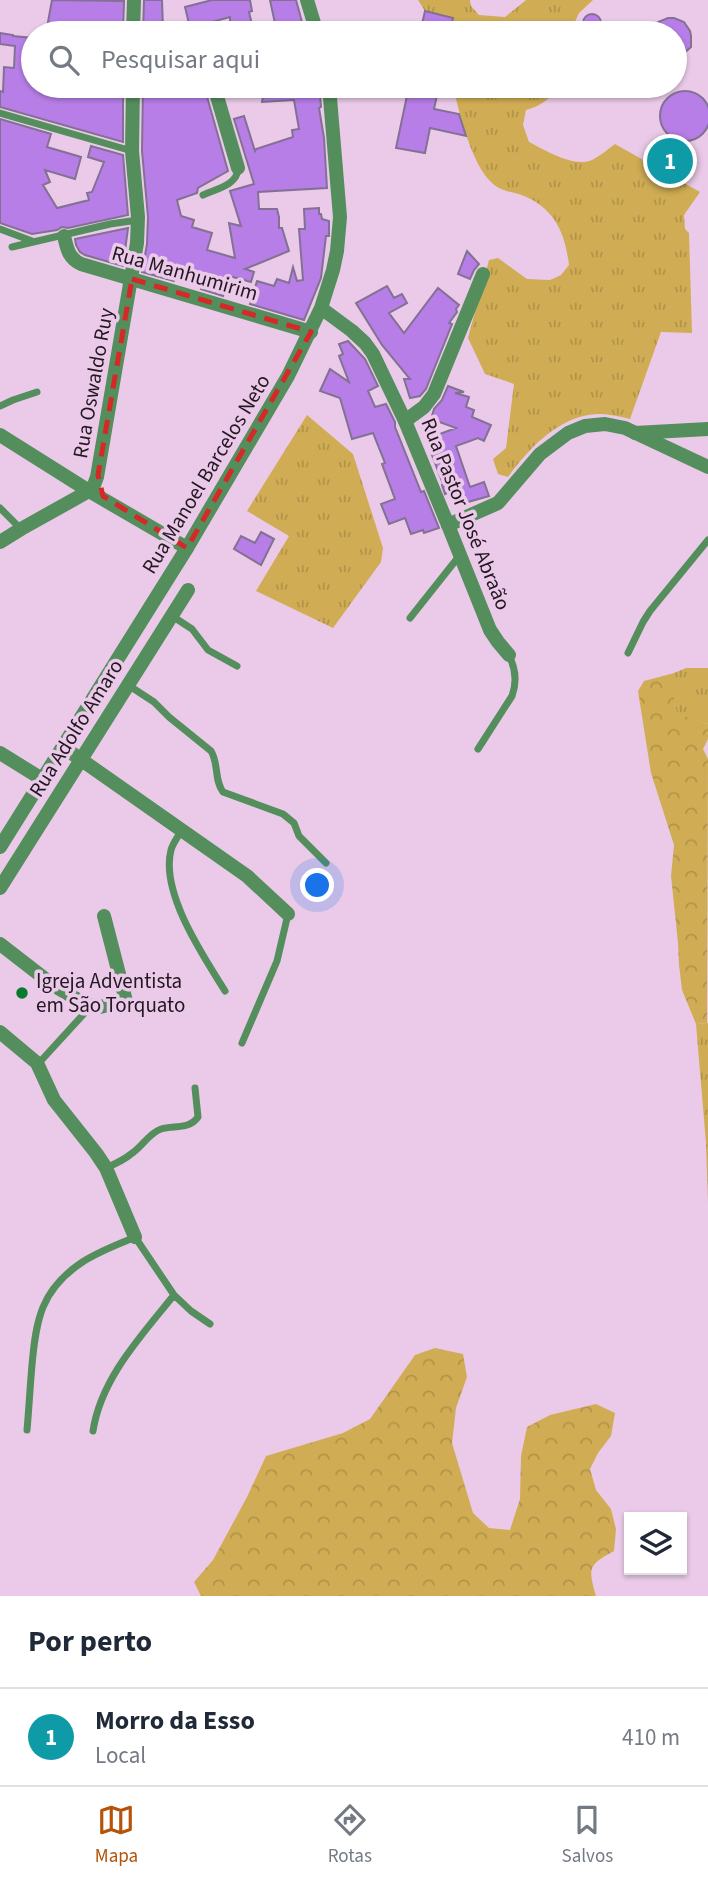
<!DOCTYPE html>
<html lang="pt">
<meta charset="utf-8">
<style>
:root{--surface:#fff;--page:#f2f2f3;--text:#1f2937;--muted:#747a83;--line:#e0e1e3;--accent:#b45309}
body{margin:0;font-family:"Source Sans 3",sans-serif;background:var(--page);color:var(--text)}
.controls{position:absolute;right:21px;bottom:21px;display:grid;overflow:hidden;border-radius:0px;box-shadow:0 2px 5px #0004}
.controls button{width:63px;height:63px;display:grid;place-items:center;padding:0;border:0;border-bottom:2px solid var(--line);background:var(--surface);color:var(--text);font:35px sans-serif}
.you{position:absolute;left:318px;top:886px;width:24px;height:24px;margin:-18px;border:5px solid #fff;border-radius:50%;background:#1a73e8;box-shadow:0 0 0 10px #1a73e833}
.badge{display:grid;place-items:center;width:46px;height:46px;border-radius:50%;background:var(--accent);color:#fff;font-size:23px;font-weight:700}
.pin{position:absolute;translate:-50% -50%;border:4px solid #fff;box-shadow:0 2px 7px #0006}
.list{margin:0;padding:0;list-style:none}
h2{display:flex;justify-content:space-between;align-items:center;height:91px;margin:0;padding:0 28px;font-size:30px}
h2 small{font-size:23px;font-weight:400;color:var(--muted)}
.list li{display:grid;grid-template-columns:46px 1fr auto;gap:21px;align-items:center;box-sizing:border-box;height:98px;padding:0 28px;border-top:2px solid var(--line)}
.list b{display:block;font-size:26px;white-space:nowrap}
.list p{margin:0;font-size:23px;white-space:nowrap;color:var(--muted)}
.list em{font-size:23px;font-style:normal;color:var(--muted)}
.icon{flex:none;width:38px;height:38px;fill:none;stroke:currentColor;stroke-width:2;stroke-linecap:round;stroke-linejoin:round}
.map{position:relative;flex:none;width:708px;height:1596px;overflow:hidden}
.search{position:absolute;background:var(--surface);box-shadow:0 2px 5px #0004;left:21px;right:21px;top:21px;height:77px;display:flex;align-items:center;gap:18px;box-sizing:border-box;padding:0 24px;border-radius:38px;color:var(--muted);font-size:26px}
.sheet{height:189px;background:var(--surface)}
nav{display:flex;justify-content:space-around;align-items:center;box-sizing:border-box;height:98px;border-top:2px solid var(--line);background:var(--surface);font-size:19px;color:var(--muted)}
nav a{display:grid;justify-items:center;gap:4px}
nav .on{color:var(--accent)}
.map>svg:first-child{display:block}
</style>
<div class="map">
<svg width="708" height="1596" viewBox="0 0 708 1596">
<defs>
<pattern id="grass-tufts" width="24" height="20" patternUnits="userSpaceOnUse" patternTransform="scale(1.75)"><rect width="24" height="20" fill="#d0ad54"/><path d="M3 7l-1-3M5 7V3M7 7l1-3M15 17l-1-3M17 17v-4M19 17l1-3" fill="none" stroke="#b29449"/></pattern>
<pattern id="forest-crowns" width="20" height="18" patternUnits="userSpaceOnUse" patternTransform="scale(1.75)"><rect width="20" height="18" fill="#d0ad54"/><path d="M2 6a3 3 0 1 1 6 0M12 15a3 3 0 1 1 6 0" fill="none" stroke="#b29449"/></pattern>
</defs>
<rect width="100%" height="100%" fill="#eacae8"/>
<path fill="url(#grass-tufts)" d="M418 0H470L471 6 479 15 505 17 526 0H593L579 13 570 33H450L453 18 425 11Z
M453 86H558C552 98 539 107 526 110L523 125 529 142C545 150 574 168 592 160 600 156 608 149 615 144L700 192 684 215 685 229 689 233 692 333 661 332 630 419C619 416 608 414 597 414 559 416 529 448 508 477L498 474 493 459 506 448 514 384 485 374 468 338 489 260 498 258 527 279 550 280 561 275 569 265C565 233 555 209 524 196 511 191 500 192 490 181 471 162 459 112 453 86Z
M307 415 353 454 383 548 381 562 333 628 256 591 289 536 247 511Z
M686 668H708V724L678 715 674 705V673Z
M708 1023V1203L706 1143 696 1024Z"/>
<path fill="url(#forest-crowns)" d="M674 673V705L678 714 708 724V739L703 749 708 759 707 1023 696 1024 682 990 679 965 678 943 671 876 674 845 651 773 638 691 644 681Z
M435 1348 463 1354 467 1377 456 1408 452 1443 473 1513 489 1528 510 1530 520 1499 521 1456 527 1427 550 1415 596 1404 615 1413 611 1436 598 1453 590 1469 596 1490 611 1509 616 1529 614 1551C588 1565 588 1568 596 1596H201L194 1582 213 1560 247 1497 266 1456 343 1433 370 1419 415 1355Z"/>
<path fill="#b77ee7" stroke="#827192" stroke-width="2" d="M52 0 124 1 123 31 101 30V33H46Z
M144 0H162L163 29H156V33H143Z
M212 0H250L252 11 249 12 254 33H230V17L190 28 185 7Z
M270 0H296L305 33H277Z
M425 11 453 18 450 33H420Z
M583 23a9 9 0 1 1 18 0a9 9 0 1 1-18 0Z
M668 18H674L684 22 690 31 691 36V47L675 61V33H647L658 22Z
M0 33 13 35V36L33 38V50H30V72H33V86H112V90H123V142L0 107V91L3 92 4 67 14 68 15 46 0 44Z
M143 86H168V91L190 86H204L228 171 198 188 197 193 177 200 181 216 194 220 192 227 212 233 207 250 235 258 229 223 241 226 230 191 254 184 234 119 244 116 255 151 256 149 293 137 292 130 299 129 294 100 262 102 265 86H318L320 95 321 107 319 108 324 138 327 188 258 192 259 209H277L279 217V228H282L289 251 245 269 254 272 251 282 229 276 223 296 201 289 205 276 178 268 174 281 142 272 147 244 148 217 142 151Z
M409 86H439L434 109 459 114 466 136 430 128 425 153 396 148Z
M660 116a25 25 0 1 1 50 0a25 25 0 1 1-50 0Z
M0 119 51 134 47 147 81 157 75 179 45 170 50 182 43 185 57 208 89 200 87 193 92 192 104 162 88 157 91 146 123 155 128 215 68 228 62 227 57 230 32 234 0 223Z
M319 208V214H321L322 219 329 221V236H326L321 278 304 320 250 304 257 281 274 286 277 279 289 283 293 267 297 281 303 280 299 229H305L304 209Z
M128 228 123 266 85 255 80 252 76 245 75 239Z
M467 251 479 264 474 270 470 279 458 274Z
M387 286 394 298 402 294 407 303 389 313 404 333 438 288 459 305 456 309 457 312 449 323 452 324 426 389 420 396 410 398 404 379H410L382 345 356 303Z
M348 341 365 359 378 386 368 391 375 407 386 404 395 422V427L421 492 424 491 439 528 424 533 423 530 411 534 405 518 389 524 381 504 395 499 382 464 385 463 373 433 352 439 340 398 320 391 330 369 349 382 339 356 343 354 339 344Z
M448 386 464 392 455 393 469 397 466 407 474 410 472 417 491 425 484 441 478 438 456 446 470 487 484 482 489 496 454 506 449 492 445 494 442 485 443 484 432 455 435 454 429 438 456 428 431 419 434 409 442 400Z
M261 532 274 539 261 565 234 549 241 536 255 543Z"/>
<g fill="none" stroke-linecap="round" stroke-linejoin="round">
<path stroke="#538e5c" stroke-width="7" d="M216 91 239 86
M0 113 132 151
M203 195C216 189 238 185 238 168
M0 229 32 241
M12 247 110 224 138 220
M0 406 13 400 37 392
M0 508 21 529
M172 616 192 629 208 650 237 666
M410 618 460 555
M628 653 643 622 650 611 708 540
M128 685 154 702 169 717 211 751C219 764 214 780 223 792L283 814 294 823 299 836 326 863
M478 749 512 696C517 682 516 669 509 656
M181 831C178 837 173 843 171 850 160 893 204 957 225 991
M242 1043 277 961 288 914
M38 1064 91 1006
M106 1168C115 1164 124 1160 131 1154 142 1147 149 1133 161 1129 174 1125 189 1130 198 1117L195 1088
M27 1430C29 1408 30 1387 32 1365 36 1320 41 1290 81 1263 97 1252 117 1245 135 1237L174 1295 191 1311 210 1324
M93 1431C101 1378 142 1335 174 1295"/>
<path stroke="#538e5c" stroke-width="14" d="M133 33 134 0
M214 86 238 168
M64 236C67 248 68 258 81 264L311 332
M405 421 424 407 434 394 483 274
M635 433 708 429
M0 435 89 491 187 548
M448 525 490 630 498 642 509 655
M0 542 21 529 89 491 94 485 97 477 137 243 138 217 132 151 133 86
M63 747 247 876 288 914
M0 753 42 779
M0 888 188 590
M0 944 53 985 85 1004 100 1007 126 1001 104 916
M0 1032 37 1063 54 1100 96 1153 106 1168 135 1237"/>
<path stroke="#538e5c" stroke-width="14" d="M307 0 317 33
M321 308 352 331 365 343 373 354 405 421 448 525 498 503 540 454 568 433 585 426 605 424 625 428 708 467
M0 847 187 548 288 376 321 308 333 270 337 251 340 217 329 86"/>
</g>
<path fill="none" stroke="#d62828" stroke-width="5" stroke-dasharray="14 9" stroke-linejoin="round" d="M132 279 311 332 187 548 103 496 98 475Z"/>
<circle fill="#087a30" stroke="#eacae8" stroke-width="2.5" cx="22" cy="993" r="7"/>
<g text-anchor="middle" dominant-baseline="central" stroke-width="7" stroke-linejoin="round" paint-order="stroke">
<g font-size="21" fill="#231722" stroke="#eacae8">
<text transform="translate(185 273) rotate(16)">Rua Manhumirim</text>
<text transform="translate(93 383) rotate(-80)">Rua Oswaldo Ruy</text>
<text transform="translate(206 474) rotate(-59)">Rua Manoel Barcelos Neto</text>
<text transform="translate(466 514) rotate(68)">Rua Pastor José Abraão</text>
<text transform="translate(76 728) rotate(-58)">Rua Adolfo Amaro</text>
</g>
<g font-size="21" fill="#231722" stroke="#eacae8" text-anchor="start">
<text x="36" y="981">Igreja Adventista<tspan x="36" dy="24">em São Torquato</tspan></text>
</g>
</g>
</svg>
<div class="controls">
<button><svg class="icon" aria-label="layers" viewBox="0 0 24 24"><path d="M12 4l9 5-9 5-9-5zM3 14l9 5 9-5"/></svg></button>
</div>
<div class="you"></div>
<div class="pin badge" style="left:670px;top:161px;background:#0f9aa8">1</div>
<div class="search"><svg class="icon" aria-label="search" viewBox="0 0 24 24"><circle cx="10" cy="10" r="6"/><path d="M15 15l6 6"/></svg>Pesquisar aqui</div>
</div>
<section class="sheet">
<h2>Por perto<small></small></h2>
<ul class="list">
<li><span class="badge" style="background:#0f9aa8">1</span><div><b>Morro da Esso</b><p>Local</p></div><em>410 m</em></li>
</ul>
</section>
<nav>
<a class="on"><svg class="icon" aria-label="map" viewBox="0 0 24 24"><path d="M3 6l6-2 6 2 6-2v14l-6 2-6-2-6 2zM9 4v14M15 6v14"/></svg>Mapa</a>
<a><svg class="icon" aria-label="directions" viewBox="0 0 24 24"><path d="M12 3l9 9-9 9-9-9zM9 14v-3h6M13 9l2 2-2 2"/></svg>Rotas</a>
<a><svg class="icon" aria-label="saved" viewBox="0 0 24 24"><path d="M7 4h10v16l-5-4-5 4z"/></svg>Salvos</a>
</nav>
